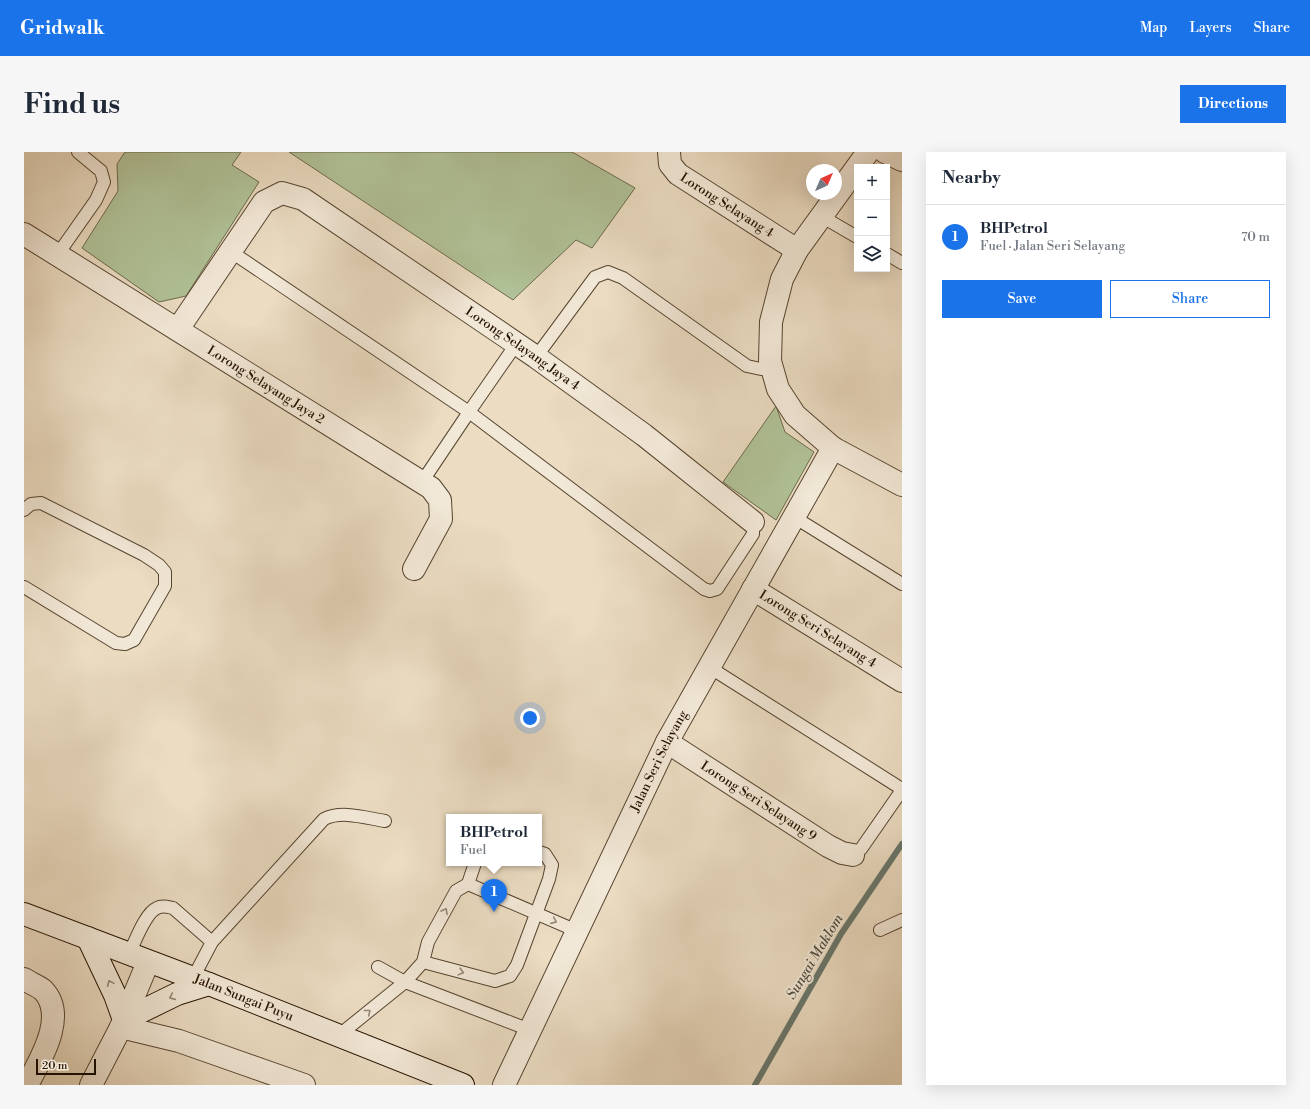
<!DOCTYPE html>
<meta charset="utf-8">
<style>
:root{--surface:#fff;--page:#f6f6f7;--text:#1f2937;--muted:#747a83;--line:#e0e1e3;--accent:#1a73e8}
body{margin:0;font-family:"Libre Bodoni",serif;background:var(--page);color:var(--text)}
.controls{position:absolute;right:12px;top:12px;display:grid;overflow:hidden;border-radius:0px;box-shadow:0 4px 16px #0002}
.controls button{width:36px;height:36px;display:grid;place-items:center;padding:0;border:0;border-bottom:1px solid var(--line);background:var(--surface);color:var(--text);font:20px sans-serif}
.compass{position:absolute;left:782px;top:12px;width:36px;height:36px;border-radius:50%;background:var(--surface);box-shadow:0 4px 16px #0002;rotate:44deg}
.scale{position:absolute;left:12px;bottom:10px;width:60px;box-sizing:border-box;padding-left:4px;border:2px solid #261300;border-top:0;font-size:11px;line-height:14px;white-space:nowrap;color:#261300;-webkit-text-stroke:3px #f2e8d7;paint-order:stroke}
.you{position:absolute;left:506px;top:566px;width:14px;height:14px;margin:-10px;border:3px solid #fff;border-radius:50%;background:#1a73e8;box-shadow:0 0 0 6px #1a73e833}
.badge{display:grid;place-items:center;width:26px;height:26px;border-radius:50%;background:var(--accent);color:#fff;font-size:13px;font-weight:700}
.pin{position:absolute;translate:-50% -33px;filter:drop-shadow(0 1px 2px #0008)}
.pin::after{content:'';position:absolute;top:21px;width:14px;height:12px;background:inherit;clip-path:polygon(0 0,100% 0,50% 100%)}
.popup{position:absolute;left:422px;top:662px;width:96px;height:52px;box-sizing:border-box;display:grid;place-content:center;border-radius:0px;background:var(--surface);filter:drop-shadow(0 1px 3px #0005);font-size:13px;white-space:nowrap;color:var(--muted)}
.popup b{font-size:15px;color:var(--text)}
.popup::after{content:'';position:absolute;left:50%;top:100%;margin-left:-8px;border:8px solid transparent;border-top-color:var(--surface)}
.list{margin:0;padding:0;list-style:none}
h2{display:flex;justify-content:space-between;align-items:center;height:52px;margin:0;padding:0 16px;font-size:17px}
h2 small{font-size:13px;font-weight:400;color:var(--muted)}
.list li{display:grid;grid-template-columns:26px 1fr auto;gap:12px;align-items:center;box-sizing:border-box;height:64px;padding:0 16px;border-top:1px solid var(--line)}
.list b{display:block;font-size:15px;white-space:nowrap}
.list p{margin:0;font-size:13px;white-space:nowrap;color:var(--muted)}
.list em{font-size:13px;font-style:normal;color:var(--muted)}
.actions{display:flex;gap:8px;padding:12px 16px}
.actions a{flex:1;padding:9px 0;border:1px solid var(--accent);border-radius:0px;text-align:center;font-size:14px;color:var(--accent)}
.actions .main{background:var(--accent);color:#fff}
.icon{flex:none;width:22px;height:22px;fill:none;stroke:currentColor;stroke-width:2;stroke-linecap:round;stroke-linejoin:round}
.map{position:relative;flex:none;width:878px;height:933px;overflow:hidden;border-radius:0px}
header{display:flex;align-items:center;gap:24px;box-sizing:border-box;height:56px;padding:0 20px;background:var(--accent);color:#fff}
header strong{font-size:19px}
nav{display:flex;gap:22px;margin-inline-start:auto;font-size:14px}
.intro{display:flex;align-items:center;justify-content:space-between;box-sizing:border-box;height:96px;padding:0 24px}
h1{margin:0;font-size:28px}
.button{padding:10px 18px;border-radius:0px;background:var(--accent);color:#fff;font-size:14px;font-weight:700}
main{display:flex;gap:24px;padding:0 24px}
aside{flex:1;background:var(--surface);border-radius:0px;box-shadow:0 4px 16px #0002}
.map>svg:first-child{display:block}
</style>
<header>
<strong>Gridwalk</strong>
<nav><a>Map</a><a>Layers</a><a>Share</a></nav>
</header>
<div class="intro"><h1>Find us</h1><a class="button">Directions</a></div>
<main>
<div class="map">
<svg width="878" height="933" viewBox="0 0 878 933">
<rect width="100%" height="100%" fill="#ebdcc2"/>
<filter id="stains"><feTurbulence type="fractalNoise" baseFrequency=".005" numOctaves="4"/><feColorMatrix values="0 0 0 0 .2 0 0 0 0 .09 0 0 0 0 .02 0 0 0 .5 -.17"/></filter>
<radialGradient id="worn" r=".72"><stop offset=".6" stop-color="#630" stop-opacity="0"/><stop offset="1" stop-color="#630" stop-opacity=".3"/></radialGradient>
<path fill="#b1c298" stroke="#6c6a4c" d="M101 0H217L208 13 235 30 162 144 135 150 58 96 94 39 93 12Z
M265 0H548L611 36 568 96 552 88 489 148Z
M752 254 761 280 790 300 752 368 699 330Z"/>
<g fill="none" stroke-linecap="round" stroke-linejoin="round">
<path stroke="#6a786d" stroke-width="6" d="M731 933 817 782 878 692"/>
<g stroke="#574530" stroke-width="14">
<path id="service" d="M797 64 833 85
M206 99 445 260 493 191
M34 102 72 48 80 30 77 19 54 0
M863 102 878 111
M512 205 571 125 584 120 599 126 723 214 737 217H748
M398 330 445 260 680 437 686 439 693 437 729 382V370
M0 358 7 352 17 351 120 403 135 413 141 420V434L110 488 101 492 92 491 0 435
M770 365 878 432
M685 515 878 637
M829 703 837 697 878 638
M444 732 451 711
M856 778 878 768
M105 802C111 790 121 761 133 756 138 753 144 755 149 756L188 790
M399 810 471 829 486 824 493 813 525 727 528 713 521 702 515 700
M354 815 381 830 506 878
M169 826 188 790 300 667C318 658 342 666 361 669
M314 884 381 830 399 810 404 790 432 739 444 732 553 779"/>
</g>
<g stroke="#574530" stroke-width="24">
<g id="minor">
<path id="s1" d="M645 0 646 12 654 22 773 98"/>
<path d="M844 0 773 98 758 127 747 170 746 209 754 237 771 263 809 296 878 333"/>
<path d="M861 0 878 8"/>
<path id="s2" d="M0 82 407 336 416 348 417 367 390 417"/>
<path id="s3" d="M154 177 240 50 258 41 279 47 512 205 620 283 729 370"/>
<path id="s4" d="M729 437 878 529"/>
<path id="s5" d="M643 590 804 694 818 701 829 703"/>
<path d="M0 827C6 831 14 834 19 838 44 864 16 908 3 933"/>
<path d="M97 875 155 889 280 933"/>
<path d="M67 933 97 875 124 810"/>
<path id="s6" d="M480 933 643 590 809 296"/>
</g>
</g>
<g stroke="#261300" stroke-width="24">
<g id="secondary">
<path id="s7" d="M0 762 185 832 439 933"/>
<path d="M64 786 91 843 100 868 153 842 185 832"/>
</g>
</g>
<use href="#service" stroke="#f2e8d7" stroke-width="12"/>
<use href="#minor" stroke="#f2e8d7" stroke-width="22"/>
<use href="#secondary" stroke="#f2e8d7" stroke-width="22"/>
</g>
<defs><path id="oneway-chevron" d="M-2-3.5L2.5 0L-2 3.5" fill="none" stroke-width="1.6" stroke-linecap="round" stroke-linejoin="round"/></defs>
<g stroke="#968876">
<use href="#oneway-chevron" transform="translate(421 759) rotate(-61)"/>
<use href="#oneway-chevron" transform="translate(530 769) rotate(24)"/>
<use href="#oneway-chevron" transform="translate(437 820) rotate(15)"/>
<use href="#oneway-chevron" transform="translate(86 831) rotate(-114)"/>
<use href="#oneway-chevron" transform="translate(148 845) rotate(156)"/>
<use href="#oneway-chevron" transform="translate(344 860) rotate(-39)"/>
</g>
<g text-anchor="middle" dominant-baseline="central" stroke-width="4" stroke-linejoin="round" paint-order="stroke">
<g font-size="13" fill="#261300" stroke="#f2e8d7">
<text stroke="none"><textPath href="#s1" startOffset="83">Lorong Selayang 4</textPath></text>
<text stroke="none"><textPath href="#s3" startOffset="461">Lorong Selayang Jaya 4</textPath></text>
<text stroke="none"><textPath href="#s2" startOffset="285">Lorong Selayang Jaya 2</textPath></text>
<text stroke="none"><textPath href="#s4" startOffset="76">Lorong Seri Selayang 4</textPath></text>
<text stroke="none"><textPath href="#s6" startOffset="359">Jalan Seri Selayang</textPath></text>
<text stroke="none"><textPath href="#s5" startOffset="109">Lorong Seri Selayang 9</textPath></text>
<text stroke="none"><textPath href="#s7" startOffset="235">Jalan Sungai Puyu</textPath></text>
</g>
<g font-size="14" font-style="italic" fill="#4e4e40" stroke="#f2e8d7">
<text transform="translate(791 805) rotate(-59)">Sungai Maklom</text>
</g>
</g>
<rect width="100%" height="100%" filter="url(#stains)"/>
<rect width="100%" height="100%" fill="url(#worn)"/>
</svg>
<div class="controls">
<button>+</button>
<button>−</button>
<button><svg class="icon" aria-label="layers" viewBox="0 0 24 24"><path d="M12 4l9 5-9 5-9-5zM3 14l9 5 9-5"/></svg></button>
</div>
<svg class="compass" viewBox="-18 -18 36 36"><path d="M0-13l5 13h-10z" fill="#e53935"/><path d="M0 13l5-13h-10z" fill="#747a83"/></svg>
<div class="scale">20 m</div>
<div class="you"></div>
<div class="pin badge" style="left:470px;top:760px">1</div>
<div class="popup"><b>BHPetrol</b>Fuel</div>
</div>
<aside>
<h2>Nearby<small></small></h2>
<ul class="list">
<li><span class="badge">1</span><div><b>BHPetrol</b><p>Fuel · Jalan Seri Selayang</p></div><em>70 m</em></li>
</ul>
<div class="actions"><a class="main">Save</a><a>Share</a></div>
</aside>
</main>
